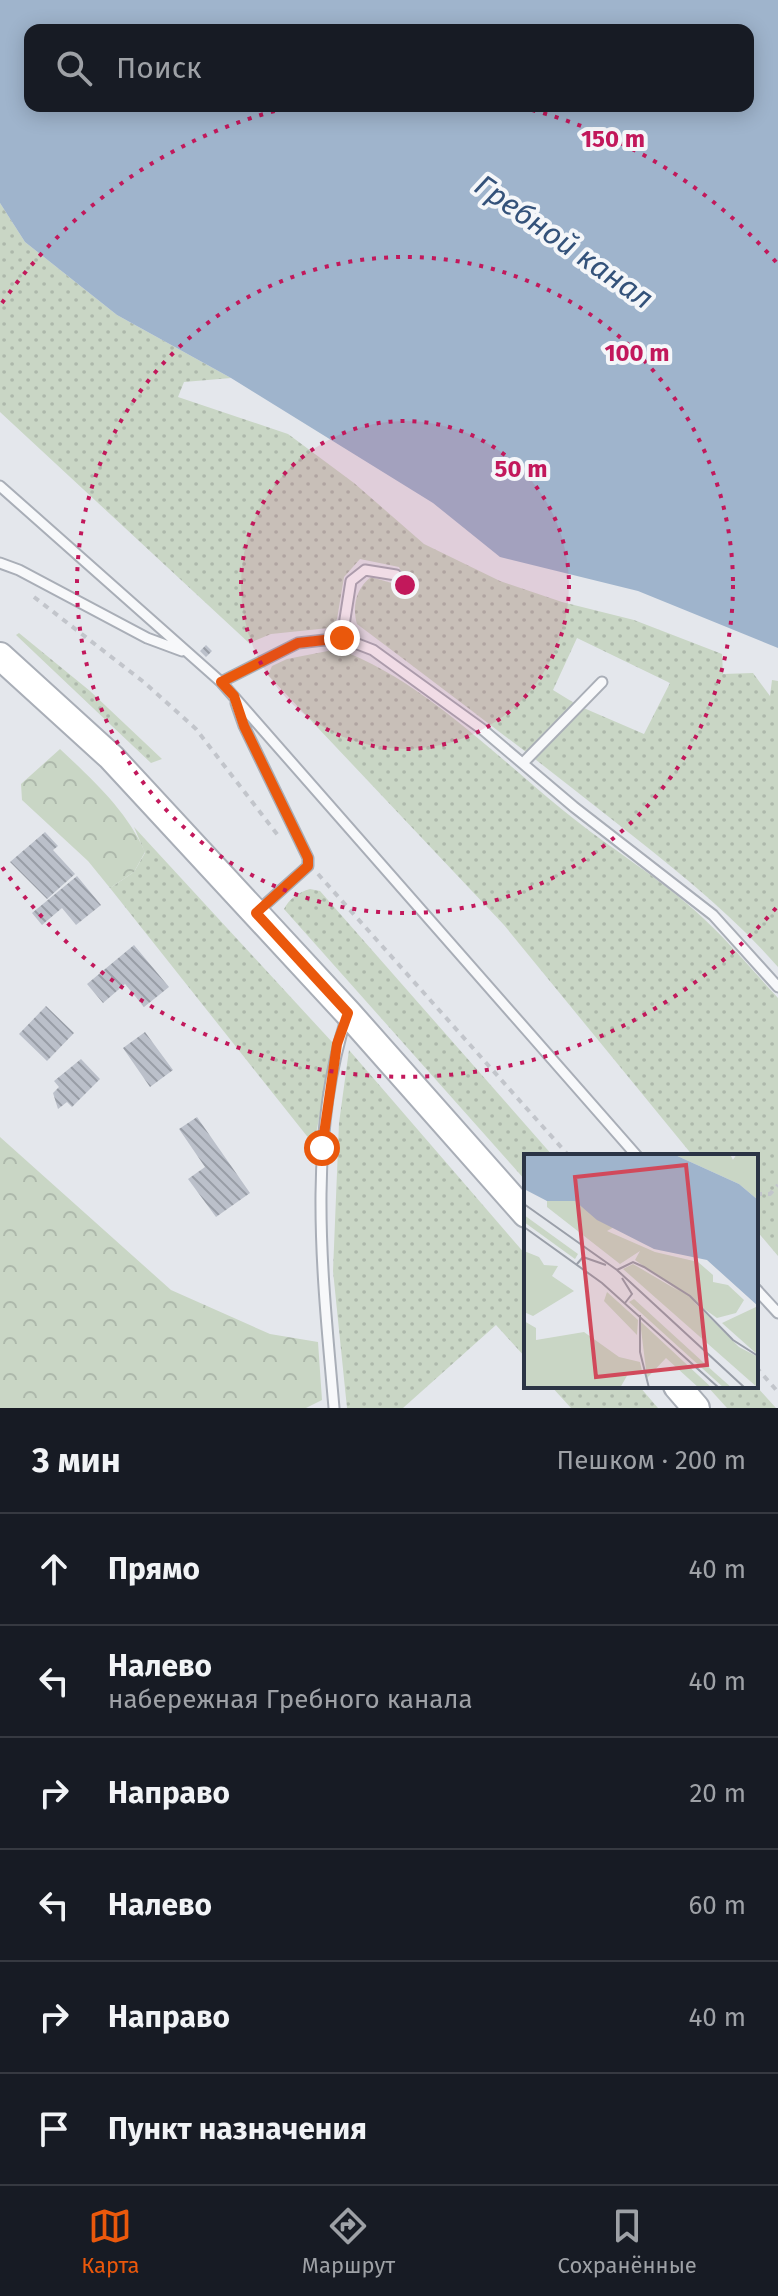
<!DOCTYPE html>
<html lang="ru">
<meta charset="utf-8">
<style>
:root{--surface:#171b24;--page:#20242c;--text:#f1f3f6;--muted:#9ea1a6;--line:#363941;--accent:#ea580c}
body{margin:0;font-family:"Fira Sans",sans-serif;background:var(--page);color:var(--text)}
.stop{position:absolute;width:24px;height:24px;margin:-18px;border:6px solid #ea580c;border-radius:50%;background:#fff}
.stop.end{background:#ea580c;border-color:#fff;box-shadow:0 2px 8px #0008}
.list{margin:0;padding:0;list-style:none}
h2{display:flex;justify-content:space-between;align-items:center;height:104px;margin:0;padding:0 32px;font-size:34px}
h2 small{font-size:26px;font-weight:400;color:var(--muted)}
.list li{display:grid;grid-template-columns:52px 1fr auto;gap:24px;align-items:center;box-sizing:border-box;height:112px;padding:0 32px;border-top:2px solid var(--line)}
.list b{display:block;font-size:30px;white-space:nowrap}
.list p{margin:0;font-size:26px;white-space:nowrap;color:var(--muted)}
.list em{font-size:26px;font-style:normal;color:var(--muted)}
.icon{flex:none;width:44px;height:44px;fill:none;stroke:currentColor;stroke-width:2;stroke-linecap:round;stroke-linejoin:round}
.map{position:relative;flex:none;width:778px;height:1408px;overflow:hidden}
.search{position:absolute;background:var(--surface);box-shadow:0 4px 20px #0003;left:24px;right:24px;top:24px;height:88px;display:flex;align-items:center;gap:20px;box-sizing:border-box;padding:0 28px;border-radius:16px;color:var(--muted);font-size:30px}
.sheet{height:776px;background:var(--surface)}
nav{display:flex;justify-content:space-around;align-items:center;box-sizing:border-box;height:112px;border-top:2px solid var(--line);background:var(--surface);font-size:22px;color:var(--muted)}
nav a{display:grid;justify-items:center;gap:4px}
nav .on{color:var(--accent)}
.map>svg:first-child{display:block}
</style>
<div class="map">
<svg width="778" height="1408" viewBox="0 0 778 1408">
<defs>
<pattern id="grass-dots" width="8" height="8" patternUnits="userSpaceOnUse" patternTransform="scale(2)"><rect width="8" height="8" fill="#c9d6c5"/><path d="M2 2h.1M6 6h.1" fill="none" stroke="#adb8ab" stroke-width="1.8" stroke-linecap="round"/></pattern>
<pattern id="forest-crowns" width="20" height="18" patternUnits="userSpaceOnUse" patternTransform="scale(2)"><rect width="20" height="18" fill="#c9d6c5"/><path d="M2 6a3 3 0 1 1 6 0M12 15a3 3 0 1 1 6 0" fill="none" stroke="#adb8ab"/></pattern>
<pattern id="building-back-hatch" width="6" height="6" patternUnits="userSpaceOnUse" patternTransform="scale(2)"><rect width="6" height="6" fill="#bbc0ca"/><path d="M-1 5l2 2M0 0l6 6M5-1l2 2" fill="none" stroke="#989da6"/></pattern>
</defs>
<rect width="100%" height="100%" fill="#e4e7ec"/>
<path fill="url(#grass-dots)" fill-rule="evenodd" d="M0 203 25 242 117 315 231 378 184 382 178 397 288 434 354 483 424 544 500 581 562 602 634 620 722 654 723 674 753 673 770 696 772 680 778 681V967C729 911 672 867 614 821 530 754 443 689 357 624 352 607 356 588 371 577L395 584 405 580 399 567 360 559 344 577 337 619 329 628 271 634 249 643 0 412ZM577 638 670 683 644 734 579 706 553 690Z
M19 633 90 691 162 759 151 763 16 635Z
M338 649C421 679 496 756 564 811 609 848 661 878 703 918 730 943 753 971 778 998V1256L756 1230V1156H693L504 925 268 675 272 666 287 659Z
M134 827 333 1043 314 1145 110 888 134 872 145 853Z
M310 889 320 891 553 1156H526V1181L284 909C289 899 299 892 310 889Z
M349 1050 526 1255V1358L496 1325 403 1408H347L333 1271 339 1123Z
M551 1386H639L658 1408H571Z
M707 1386H756L776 1408H727Z"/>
<path fill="url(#forest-crowns)" d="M60 749C93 780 127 811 145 852L134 872 110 888 88 861 22 800 21 784Z
M0 1137 171 1290 270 1334 318 1342 322 1400 306 1408H0Z"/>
<path fill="#9fb4cc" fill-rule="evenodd" d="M0 0H778V648L638 591 500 557 433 503 231 378 117 315 25 242 0 203ZM30 30H748V106H30Z"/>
<path fill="url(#building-back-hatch)" d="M206 645 212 651 206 657 200 651Z
M45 832 58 846 53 850 75 874 47 899 10 862Z
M77 876 101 905 76 925 62 908 42 925 32 913Z
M134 945 169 987 144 1007 125 984 103 1003 87 984Z
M46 1006 74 1033 47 1061 19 1034Z
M145 1032 173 1070 150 1087 123 1048Z
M81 1059 100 1079 72 1107 67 1102 58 1109 53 1093 59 1087 54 1081Z
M197 1117 250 1193 216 1217 188 1179 205 1167 179 1129Z"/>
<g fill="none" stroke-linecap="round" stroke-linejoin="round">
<g stroke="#a9aeb7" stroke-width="13">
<path id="lane" d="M0 486 221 682 637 1156
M0 563 19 570 147 638 182 651
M342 638 351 581 365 570 396 575
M221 682 298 643 342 638 373 650 482 729 574 807 713 915 778 987
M236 703 244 726 308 858V866L258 911
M523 763 602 682
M756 1289 778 1313
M334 1408C323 1279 306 1141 347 1016"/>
</g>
<g stroke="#a9aeb7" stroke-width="30">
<path id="secondary" d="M0 656 111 757 348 1013 526 1214
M677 1386 696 1408"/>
</g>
<path stroke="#c2c5cb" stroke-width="4" stroke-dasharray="6 6" stroke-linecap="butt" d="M34 597 145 683 196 729 280 838
M318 874 569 1156
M756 1194H770L778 1185
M756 1367 778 1392"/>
<use href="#lane" stroke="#f7f8fa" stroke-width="9"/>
<use href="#secondary" stroke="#fff" stroke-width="26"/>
</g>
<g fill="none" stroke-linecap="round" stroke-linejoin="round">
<path stroke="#ea580c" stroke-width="10" d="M322 1148 337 1044 348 1013 256 913 308 866V858L244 726 234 696 221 682 298 643 342 638"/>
</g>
<circle cx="405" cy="585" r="164" fill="#c2185b" fill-opacity=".12"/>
<g fill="none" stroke="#c2185b" stroke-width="4" stroke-dasharray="4 8">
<circle cx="405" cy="585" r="164"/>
<circle cx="405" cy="585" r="328"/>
<path d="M776 908A492 492 0 0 1 2 867M2 303A492 492 0 0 1 290 107M520 107A492 492 0 0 1 776 262"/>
</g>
<g text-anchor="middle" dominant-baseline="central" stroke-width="8" stroke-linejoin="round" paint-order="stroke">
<g font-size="30" font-style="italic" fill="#34527a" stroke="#f4f6f9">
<text transform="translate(564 242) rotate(35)">Гребной канал</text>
</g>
</g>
<g transform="translate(524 1154)">
<rect width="234" height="234" fill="#e4e7ec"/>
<path d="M149 0H213L207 2 211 10 234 29V46L215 30ZM23 47H51L90 73 83 77 131 98 174 108 189 121V128L204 131 220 146 212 159 193 164 111 106 116 97 96 110 23 53ZM0 61 54 100 51 105 0 68ZM109 110 165 143 215 193 234 203V234L99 115ZM83 138 114 166 113 181 80 147ZM110 145 191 219 208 234H200L105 148ZM234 152V201L198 169ZM116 167 188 234H175L142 204 123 224Z" fill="#c9d6c5"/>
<path d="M213 0H234V29L206 10ZM0 97 15 103 20 111 34 112 28 122 50 137 9 162 0 158ZM0 167 12 174V186L60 178 95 203 116 208 118 217 104 220 96 234 0 233Z" fill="#c9d6c5"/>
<path d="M0 0H149L215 30 234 46V152L183 106 130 95 73 66 51 47H23L0 35Z" fill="#9fb4cc"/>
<path fill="none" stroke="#9a9fa9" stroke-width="2" d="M0 50 93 116 221 234M0 73 78 129 195 234M53 110 59 103 82 111M93 116 109 108 120 113 166 142 209 186 234 202M98 124 108 140 101 149M116 161V198L125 234"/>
<path fill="#d1495b" fill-opacity="0.15" stroke="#d1495b" stroke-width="4" d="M162 11 183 211 72 223 51 23Z"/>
<rect width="234" height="234" fill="none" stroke="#2b3445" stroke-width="4"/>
</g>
<circle cx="405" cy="585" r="12" fill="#c2185b" stroke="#f4f6f9" stroke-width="4"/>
<g font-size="24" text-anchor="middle" font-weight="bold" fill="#c2185b" stroke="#f4f6f9" stroke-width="8" stroke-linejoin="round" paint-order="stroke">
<text x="613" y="147">150 m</text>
<text x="637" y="361">100 m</text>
<text x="521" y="477">50 m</text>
</g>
</svg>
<div class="stop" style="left:322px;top:1148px"></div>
<div class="stop end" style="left:342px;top:638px"></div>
<div class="search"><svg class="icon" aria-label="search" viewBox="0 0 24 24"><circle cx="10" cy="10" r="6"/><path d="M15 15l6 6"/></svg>Поиск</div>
</div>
<section class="sheet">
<h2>3 мин<small>Пешком · 200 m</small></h2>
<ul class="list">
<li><svg class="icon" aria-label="ahead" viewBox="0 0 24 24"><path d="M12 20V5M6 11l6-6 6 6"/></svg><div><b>Прямо</b></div><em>40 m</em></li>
<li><svg class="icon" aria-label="left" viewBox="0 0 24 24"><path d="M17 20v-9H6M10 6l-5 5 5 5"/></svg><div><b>Налево</b><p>набережная Гребного канала</p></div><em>40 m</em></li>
<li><svg class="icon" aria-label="right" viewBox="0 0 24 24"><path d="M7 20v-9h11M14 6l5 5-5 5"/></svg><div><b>Направо</b></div><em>20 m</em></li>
<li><svg class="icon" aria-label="left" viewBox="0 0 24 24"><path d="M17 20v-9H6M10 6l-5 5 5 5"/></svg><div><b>Налево</b></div><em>60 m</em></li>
<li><svg class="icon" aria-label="right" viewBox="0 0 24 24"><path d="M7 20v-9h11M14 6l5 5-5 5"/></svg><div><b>Направо</b></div><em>40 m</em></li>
<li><svg class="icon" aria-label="arrive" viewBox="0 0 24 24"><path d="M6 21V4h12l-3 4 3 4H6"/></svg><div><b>Пункт назначения</b></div></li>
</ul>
</section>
<nav>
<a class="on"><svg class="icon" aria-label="map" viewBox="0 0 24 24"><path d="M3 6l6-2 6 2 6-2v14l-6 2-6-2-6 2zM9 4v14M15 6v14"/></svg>Карта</a>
<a><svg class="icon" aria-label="directions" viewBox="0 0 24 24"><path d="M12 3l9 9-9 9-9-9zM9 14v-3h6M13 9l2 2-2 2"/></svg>Маршрут</a>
<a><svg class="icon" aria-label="saved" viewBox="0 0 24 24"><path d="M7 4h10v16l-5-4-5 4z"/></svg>Сохранённые</a>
</nav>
